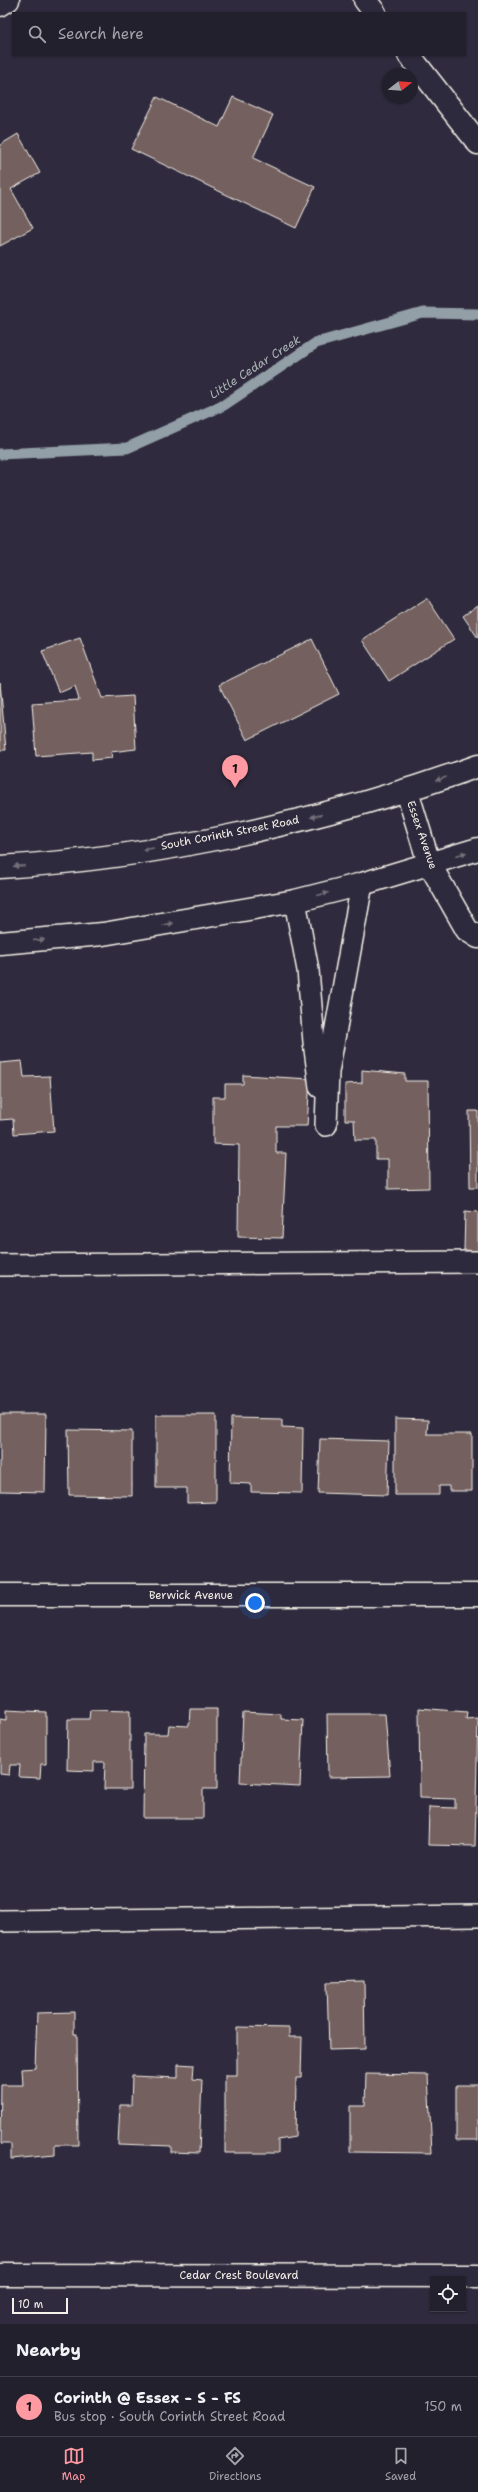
<!DOCTYPE html>
<meta charset="utf-8">
<style>
:root{--surface:#23202e;--page:#2f2d3a;--text:#f1f3f6;--muted:#a3a3aa;--line:#403e4a;--accent:#ff9aa2}
body{margin:0;font-family:"Shantell Sans",sans-serif;background:var(--page);color:var(--text)}
.controls{position:absolute;right:12px;bottom:12px;display:grid;overflow:hidden;border-radius:0px;box-shadow:0 1px 3px #0004}
.controls button{width:36px;height:36px;display:grid;place-items:center;padding:0;border:0;border-bottom:1px solid var(--line);background:var(--surface);color:var(--text);font:20px sans-serif}
.compass{position:absolute;left:382px;top:68px;width:36px;height:36px;border-radius:50%;background:var(--surface);box-shadow:0 1px 3px #0004;rotate:73deg}
.scale{position:absolute;left:12px;bottom:10px;width:56px;box-sizing:border-box;padding-left:4px;border:2px solid #f4f1e8;border-top:0;font-size:11px;line-height:14px;white-space:nowrap;color:#f4f1e8;-webkit-text-stroke:3px #2f2a3d;paint-order:stroke}
.you{position:absolute;left:255px;top:1603px;width:14px;height:14px;margin:-10px;border:3px solid #fff;border-radius:50%;background:#1a73e8;box-shadow:0 0 0 6px #1a73e833}
.badge{display:grid;place-items:center;width:26px;height:26px;border-radius:50%;background:var(--accent);color:#111;font-size:13px;font-weight:700}
.pin{position:absolute;translate:-50% -33px;filter:drop-shadow(0 1px 2px #0008)}
.pin::after{content:'';position:absolute;top:21px;width:14px;height:12px;background:inherit;clip-path:polygon(0 0,100% 0,50% 100%)}
.list{margin:0;padding:0;list-style:none}
h2{display:flex;justify-content:space-between;align-items:center;height:52px;margin:0;padding:0 16px;font-size:17px}
h2 small{font-size:13px;font-weight:400;color:var(--muted)}
.list li{display:grid;grid-template-columns:26px 1fr auto;gap:12px;align-items:center;box-sizing:border-box;height:60px;padding:0 16px;border-top:1px solid var(--line)}
.list b{display:block;font-size:15px;white-space:nowrap}
.list p{margin:0;font-size:13px;white-space:nowrap;color:var(--muted)}
.list em{font-size:13px;font-style:normal;color:var(--muted)}
.icon{flex:none;width:22px;height:22px;fill:none;stroke:currentColor;stroke-width:2;stroke-linecap:round;stroke-linejoin:round}
.map{position:relative;flex:none;width:478px;height:2324px;overflow:hidden}
.search{position:absolute;background:var(--surface);box-shadow:0 1px 3px #0004;left:12px;right:12px;top:12px;height:44px;display:flex;align-items:center;gap:10px;box-sizing:border-box;padding:0 14px;border-radius:0px;color:var(--muted);font-size:15px}
.sheet{height:112px;background:var(--surface)}
nav{display:flex;justify-content:space-around;align-items:center;box-sizing:border-box;height:56px;border-top:1px solid var(--line);background:var(--surface);font-size:11px;color:var(--muted)}
nav a{display:grid;justify-items:center;gap:2px}
nav .on{color:var(--accent)}
.map>svg:first-child{display:block}
</style>
<div class="map">
<svg width="478" height="2324" viewBox="0 0 478 2324">
<rect width="100%" height="100%" fill="#2f2a3d"/>
<filter id="ink" filterUnits="userSpaceOnUse"><feTurbulence type="fractalNoise" baseFrequency=".025" numOctaves="2"/><feDisplacementMap in="SourceGraphic" scale="8" xChannelSelector="R" yChannelSelector="G"/><feConvolveMatrix kernelMatrix="1 2 1 2 8 2 1 2 1" color-interpolation-filters="sRGB"/></filter>
<g filter="url(#ink)">
<g fill="none" stroke-linecap="round" stroke-linejoin="round">
<path stroke="#929fa7" stroke-width="11" d="M0 454 127 448 224 405 316 343 423 313 478 314"/>
</g>
<path fill="#746060" stroke="#f4f1e8" d="M157 97 219 127 233 97 273 115 253 158 315 187 296 228 131 149Z
M18 134 40 173 11 189 33 228 0 246V145Z
M427 598 454 639 389 681 362 640Z
M478 605V638L463 616Z
M80 638 102 698 133 696 136 749 111 752 112 758 92 760V752L36 756 32 703 79 700 75 686 59 693 42 651Z
M312 639 339 694 247 740 219 685Z
M0 682 6 750H0Z
M22 1061 24 1077 50 1076 54 1131 14 1134 13 1119 0 1120V1063Z
M362 1070 405 1074V1081H428L429 1188 388 1189V1159H376V1140H355L354 1120H345V1084L362 1083Z
M243 1075 310 1079 307 1126H276V1153H286L282 1238 238 1237 239 1145 213 1144V1097H225V1084H243Z
M469 1111H478V1187H470Z
M465 1211 478 1212V1251L464 1250Z
M0 1414H46L45 1492 0 1491Z
M156 1415H216V1502L187 1503V1488H156Z
M231 1418 282 1419V1427L303 1428 302 1493 251 1492V1484L230 1483Z
M395 1419 428 1420 427 1434H472V1491H449V1486H439V1495H395Z
M68 1430 132 1431V1496L69 1495Z
M320 1439 389 1441 387 1495 318 1493Z
M419 1708 467 1712 466 1719 478 1718 475 1846 428 1845 429 1807 455 1808V1799L420 1798Z
M190 1709H217V1789H203V1818H143L144 1734H168L169 1725 189 1726Z
M6 1710 46 1712V1764H41L40 1778 19 1777 20 1765H10L9 1775 0 1774V1719L6 1720Z
M90 1710 130 1711V1789H104L105 1762H94V1771L67 1770 68 1719H89Z
M243 1712 281 1714V1719L303 1720 300 1786 240 1783Z
M327 1714H385L390 1776 328 1777Z
M364 1981 365 2049 329 2050 327 1982Z
M74 2012V2034H77L78 2145H55V2155L11 2159V2144H0L1 2085H23L22 2069 35 2068 37 2013Z
M237 2027 289 2028V2037H302L301 2078H296L295 2137 278 2140V2153H225V2075H237Z
M178 2064 194 2065 193 2079 202 2080 199 2153 171 2152V2146L118 2144 120 2105H131L132 2076 178 2078Z
M366 2074 428 2075 432 2153 350 2152V2106H365Z
M456 2085H478V2140H456Z"/>
<g fill="none" stroke-linecap="round" stroke-linejoin="round">
<g stroke="#f4f1e8" stroke-width="24">
<path id="service" d="M295 901 308 970 314 1042 320 1087
M326 1125 328 1072 362 884
M0 1265 478 1262
M0 1921 478 1916"/>
</g>
<g stroke="#f4f1e8" stroke-width="25">
<path id="minor" d="M0 5 8 0
M407 791 429 863 467 930 478 937
M0 1595H478"/>
</g>
<g stroke="#f4f1e8" stroke-width="25">
<path id="tertiary" d="M365 0 375 13
M409 55 478 143
M0 2275 478 2276"/>
</g>
<g stroke="#f4f1e8" stroke-width="25">
<path id="secondary" d="M0 867C160 858 327 820 478 766
M0 943 103 934 295 901 362 884 478 849"/>
</g>
<use href="#service" stroke="#2f2a3d" stroke-width="21"/>
<use href="#minor" stroke="#2f2a3d" stroke-width="22"/>
<use href="#tertiary" stroke="#2f2a3d" stroke-width="22"/>
<use href="#secondary" stroke="#2f2a3d" stroke-width="22"/>
</g>
<defs><path id="oneway-solid" d="M-6-.8H1V-3.2L6.5 0L1 3.2V.8H-6Z"/></defs>
<g fill="#747079">
<use href="#oneway-solid" transform="translate(441 779) rotate(161)"/>
<use href="#oneway-solid" transform="translate(316 816) rotate(165)"/>
<use href="#oneway-solid" transform="translate(148 849) rotate(170)"/>
<use href="#oneway-solid" transform="translate(461 854) rotate(-16)"/>
<use href="#oneway-solid" transform="translate(19 866) rotate(177)"/>
<use href="#oneway-solid" transform="translate(323 894) rotate(-14)"/>
<use href="#oneway-solid" transform="translate(168 924) rotate(-9)"/>
<use href="#oneway-solid" transform="translate(39 940) rotate(-5)"/>
</g>
</g>
<g text-anchor="middle" dominant-baseline="central" stroke-width="3.5" stroke-linejoin="round" paint-order="stroke">
<g font-size="11" fill="#f4f1e8" stroke="#2f2a3d">
<text transform="translate(230 833) rotate(-11)">South Corinth Street Road</text>
<text transform="translate(422 835) rotate(71)">Essex Avenue</text>
<text x="191" y="1595">Berwick Avenue</text>
<text x="239" y="2275">Cedar Crest Boulevard</text>
</g>
<g font-size="12" font-style="italic" fill="#abb4b7" stroke="#2f2a3d">
<text transform="translate(255 367) rotate(-33)">Little Cedar Creek</text>
</g>
</g>
</svg>
<div class="controls">
<button><svg class="icon" aria-label="locate" viewBox="0 0 24 24"><circle cx="12" cy="12" r="6"/><path d="M12 2v4M12 18v4M2 12h4M18 12h4"/></svg></button>
</div>
<svg class="compass" viewBox="-18 -18 36 36"><path d="M0-13l5 13h-10z" fill="#e53935"/><path d="M0 13l5-13h-10z" fill="#a3a3aa"/></svg>
<div class="scale">10 m</div>
<div class="you"></div>
<div class="pin badge" style="left:235px;top:788px">1</div>
<div class="search"><svg class="icon" aria-label="search" viewBox="0 0 24 24"><circle cx="10" cy="10" r="6"/><path d="M15 15l6 6"/></svg>Search here</div>
</div>
<section class="sheet">
<h2>Nearby<small></small></h2>
<ul class="list">
<li><span class="badge">1</span><div><b>Corinth @ Essex - S - FS</b><p>Bus stop · South Corinth Street Road</p></div><em>150 m</em></li>
</ul>
</section>
<nav>
<a class="on"><svg class="icon" aria-label="map" viewBox="0 0 24 24"><path d="M3 6l6-2 6 2 6-2v14l-6 2-6-2-6 2zM9 4v14M15 6v14"/></svg>Map</a>
<a><svg class="icon" aria-label="directions" viewBox="0 0 24 24"><path d="M12 3l9 9-9 9-9-9zM9 14v-3h6M13 9l2 2-2 2"/></svg>Directions</a>
<a><svg class="icon" aria-label="saved" viewBox="0 0 24 24"><path d="M7 4h10v16l-5-4-5 4z"/></svg>Saved</a>
</nav>
